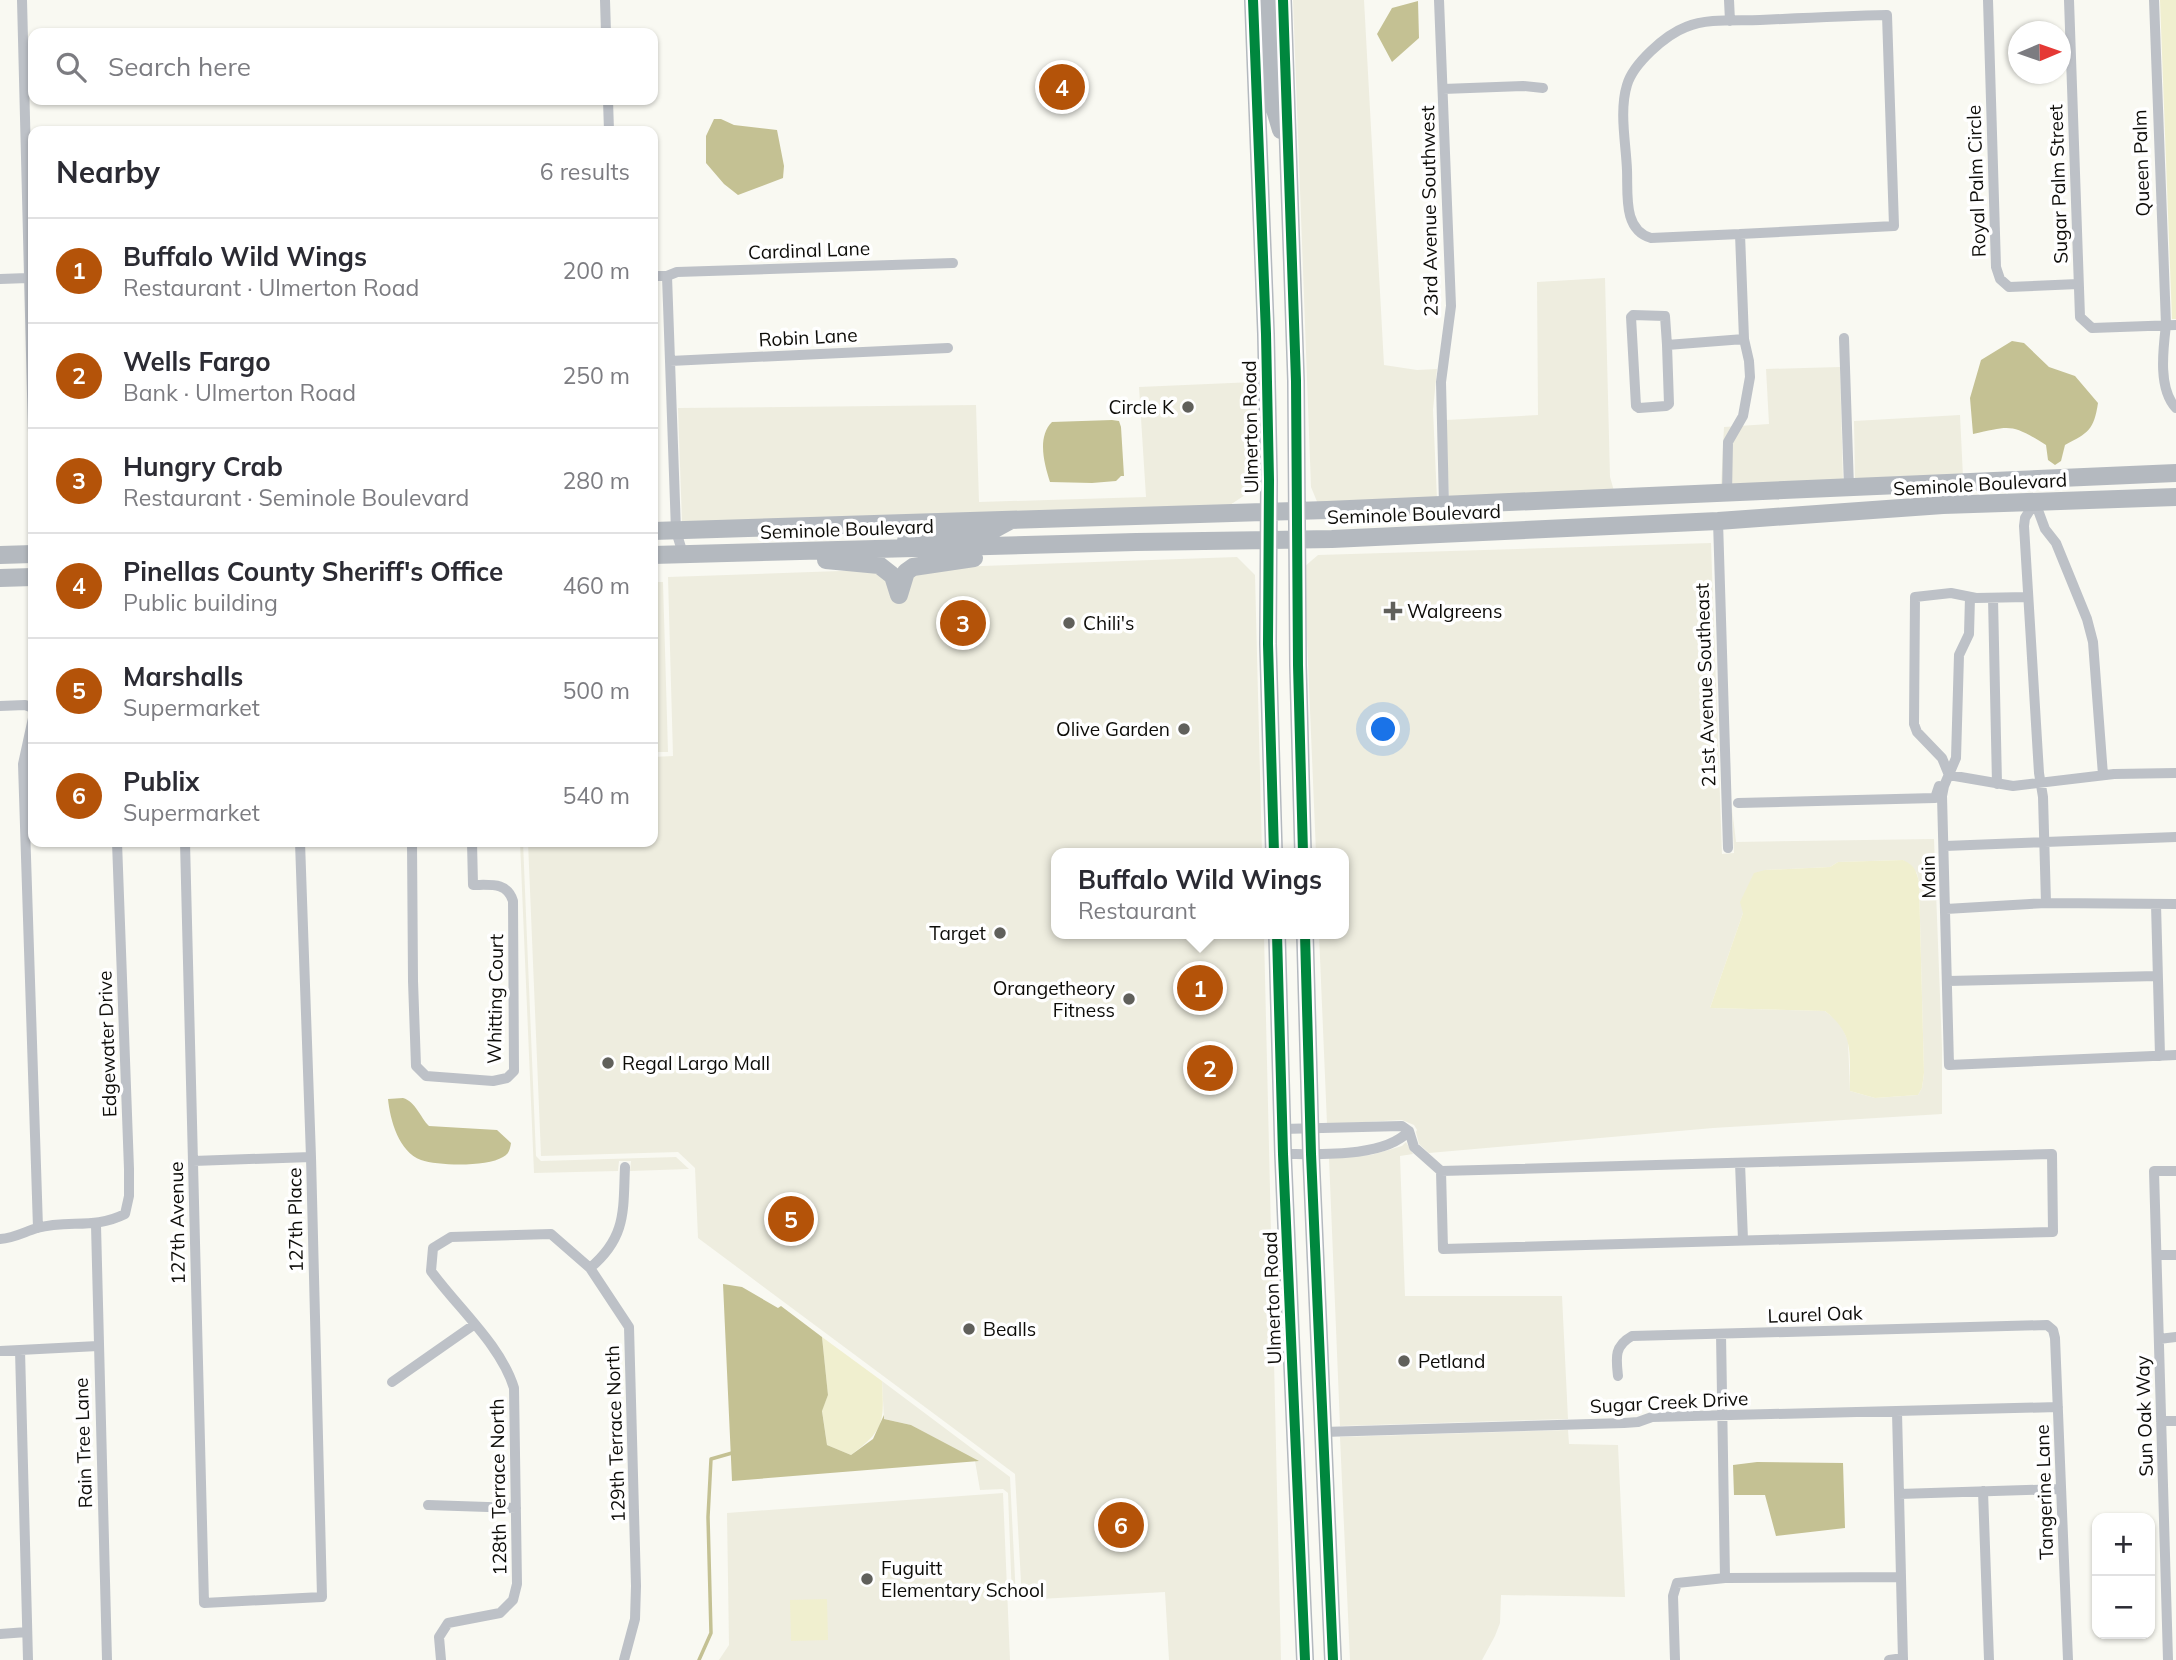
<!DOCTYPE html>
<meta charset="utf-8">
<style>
:root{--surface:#fff;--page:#f7f7f7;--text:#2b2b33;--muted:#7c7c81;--line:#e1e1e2;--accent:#b45309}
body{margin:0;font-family:Mulish,sans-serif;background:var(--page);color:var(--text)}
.controls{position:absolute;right:21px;bottom:21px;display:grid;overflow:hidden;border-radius:14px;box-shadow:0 2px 5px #0004}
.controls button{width:63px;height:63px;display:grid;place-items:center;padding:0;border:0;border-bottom:2px solid var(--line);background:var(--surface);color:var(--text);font:35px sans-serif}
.compass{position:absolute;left:2008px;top:21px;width:63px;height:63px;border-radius:50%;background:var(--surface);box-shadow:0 2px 5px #0004;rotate:88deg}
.you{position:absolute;left:1384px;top:730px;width:24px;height:24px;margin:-18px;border:5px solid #fff;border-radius:50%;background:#1a73e8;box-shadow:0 0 0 10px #1a73e833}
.badge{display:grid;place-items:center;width:46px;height:46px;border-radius:50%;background:var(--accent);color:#fff;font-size:23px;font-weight:700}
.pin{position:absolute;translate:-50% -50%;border:4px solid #fff;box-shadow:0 2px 7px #0006}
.popup{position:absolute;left:1051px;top:848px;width:298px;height:91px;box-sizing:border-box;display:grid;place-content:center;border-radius:14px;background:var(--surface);filter:drop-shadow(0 2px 5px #0005);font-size:23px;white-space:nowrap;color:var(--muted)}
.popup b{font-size:26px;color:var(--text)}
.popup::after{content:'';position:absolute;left:50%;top:100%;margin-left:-14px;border:14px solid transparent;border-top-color:var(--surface)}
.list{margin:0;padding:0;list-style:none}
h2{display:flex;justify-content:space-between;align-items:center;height:91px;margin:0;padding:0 28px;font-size:30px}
h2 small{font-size:23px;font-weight:400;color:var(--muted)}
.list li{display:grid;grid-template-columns:46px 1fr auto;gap:21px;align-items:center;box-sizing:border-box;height:105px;padding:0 28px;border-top:2px solid var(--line)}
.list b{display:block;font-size:26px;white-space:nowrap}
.list p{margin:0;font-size:23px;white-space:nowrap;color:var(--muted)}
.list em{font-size:23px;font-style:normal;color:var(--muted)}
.icon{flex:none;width:38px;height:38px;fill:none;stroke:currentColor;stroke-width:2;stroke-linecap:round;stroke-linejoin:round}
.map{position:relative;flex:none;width:2176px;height:1660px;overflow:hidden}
.search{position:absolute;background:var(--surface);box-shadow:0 2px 5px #0004;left:28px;top:28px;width:630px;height:77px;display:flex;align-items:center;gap:18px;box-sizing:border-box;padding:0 24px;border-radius:14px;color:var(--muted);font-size:26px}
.panel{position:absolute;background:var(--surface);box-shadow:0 2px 5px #0004;left:28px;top:126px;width:630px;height:721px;border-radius:14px}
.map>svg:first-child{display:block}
</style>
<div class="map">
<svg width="2176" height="1660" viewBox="0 0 2176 1660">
<rect width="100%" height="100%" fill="#f9f9f2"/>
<path fill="#eeeddf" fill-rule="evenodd" d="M1293 0H1364L1384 365 1417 370 1437 369 1433 410 1437 499 1318 504 1311 487Z
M1605 278 1610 477 1614 491 1449 498 1446 420 1538 415 1537 282Z
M1840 367 1843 482 1721 487 1724 427 1769 424 1766 369Z
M1254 382 1257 487 1227 507 682 522 678 408 976 405 979 502 1146 497 1139 387Z
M1960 415 1963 477 1855 481 1854 421Z
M1711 543 1722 854 1734 853 1732 808 1736 842 1934 839 1942 1048V1114L1713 1128 1429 1153 1419 1144 1416 1132 1417 1130 1414 1125 1402 1120 1327 1124 1319 934H1344V853H1316L1304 567 1318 555ZM1903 860 1917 873 1919 883 1924 1073 1922 1088 1918 1095 1875 1098 1850 1091 1848 1041 1840 1023 1825 1011 1710 1008 1743 913 1765 870 1830 867 1838 862Z
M1237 557 1255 575 1262 853H1056V934H1264L1281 1660H1169L1165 1592 1022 1600 1015 1474 698 1238 695 1168 678 1152 541 1156 528 842H653V757L673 756 668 577Z
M653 582H663L668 752H653Z
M520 842H523L536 1156 541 1161 676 1157 689 1169 630 1171 631 1161H619L618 1171 534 1173Z
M1406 1142 1413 1154 1400 1156 1405 1296H1562L1568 1419 1340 1426 1329 1158 1371 1155 1402 1146Z
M882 1381 1010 1477 1016 1598H1012L1008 1493 1003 1489 980 1490 975 1461H977L911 1425 884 1419Z
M1568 1430 1569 1444 1618 1445 1625 1597 1501 1595 1500 1623 1495 1636 1482 1660H1350L1340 1437Z
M1003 1493 1010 1660H719L729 1645 727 1513Z"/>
<path fill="#f0efcf" d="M2160 0H2176V319H2172Z
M1903 860C1914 865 1917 871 1919 883L1924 1073 1922 1088 1918 1095 1875 1098 1850 1091C1849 1055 1856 1035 1825 1011L1710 1008 1743 913 1740 902 1754 873 1765 870 1830 867 1838 862Z
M822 1337 882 1381C884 1422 885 1430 851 1455L827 1445 822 1410 828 1395Z
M827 1599 828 1640 791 1641 790 1600Z"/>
<path fill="#c4c193" d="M1418 1 1419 38 1392 62 1377 34 1392 8Z
M714 119H721L734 125 777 130 784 166 783 178 738 195 724 184 706 163V136Z
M2012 341 2024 343 2049 367 2075 376 2098 403C2094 430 2088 433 2065 445L2061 461 2055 465 2048 460 2046 445C2012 424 2012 425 1973 434L1970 398 1981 360Z
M1112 420 1119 421 1121 427 1124 476H1121L1116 481 1092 483 1050 482C1044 463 1037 437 1052 422Z
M403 1098C416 1102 420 1117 429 1126L497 1130 511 1143C510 1149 509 1154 503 1157 487 1167 439 1166 421 1160 399 1152 390 1120 388 1099Z
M723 1284 742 1287 778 1308 781 1306 822 1337 828 1395 822 1411 827 1445 851 1455 873 1439 884 1415V1419L911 1425 979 1461 732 1481Z
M1757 1462 1843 1463 1845 1528 1776 1536 1765 1495H1734L1733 1465Z"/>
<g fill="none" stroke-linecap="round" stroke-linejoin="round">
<path stroke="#c4c193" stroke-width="3.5" d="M699 1660 711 1633 708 1517 711 1459 732 1453"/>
<path stroke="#bdc1c7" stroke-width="10" d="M22 0 33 433
M605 0 606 33
M1439 0 1451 306 1441 382 1444 505
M1729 0 1730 21
M1988 0 1996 267 2000 279 2009 287 2078 284
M2069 0 2080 317 2092 328 2176 325
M2154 0 2166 325C2163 350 2158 389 2176 408
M1443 89 1523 86 1543 88
M608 100 609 131
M653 276H667L677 272 953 263
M667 276 676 531 683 554
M0 279 28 278
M1844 338 1849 488
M1667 345 1669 404 1666 406 1639 408 1636 406 1631 317 1633 315 1665 316 1667 345 1744 339
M670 361 948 348
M1727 494 1728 442 1743 416 1750 377 1749 361 1744 339 1740 234 1894 226 1887 15C1844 16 1802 18 1760 20 1736 21 1708 18 1686 27 1665 35 1633 64 1627 85 1619 111 1626 144 1627 170 1628 195 1623 230 1651 238L1740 234
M2035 502 2025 518 2024 526 2039 773 2043 797 2046 903
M2035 502 2045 529 2056 543 2087 619 2093 642 2103 775
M1718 521 1728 848
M1970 597 1969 634 1959 655 1956 758 1944 786 1942 796 1949 1065 2176 1055
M1993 598 1997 784
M0 706 25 705 33 708
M33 718 23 764 38 1228
M1949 775 1942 758 1917 732 1914 724 1915 597 1951 593 1976 598 2028 597
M1949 775 2013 786 2114 774 2176 773
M1738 803 1935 798 1939 786
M185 842 204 1603 322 1597 311 1157 300 842
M412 842 413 981 416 1066 426 1076 493 1081 507 1078 514 1071 513 901C507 882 491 885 473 885L472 842
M1945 846 2176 837
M2156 904 2160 1056
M1946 909 2046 903 2176 904
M1948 981 2157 976
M1282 1129 1402 1126 1409 1131 1414 1147 1441 1171
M1283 1154C1319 1154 1384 1158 1409 1131
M2052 1154 2053 1232 1443 1249 1441 1171Z
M193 1161 311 1157
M1740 1163 1743 1240
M96 1225 107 1660
M0 1239C14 1238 24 1232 37 1228 69 1219 93 1230 125 1214L129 1196V1169L117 842
M2157 1255H2176
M590 1268C627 1237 623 1210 625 1167
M1721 1334 1725 1578
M2159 1339 2176 1337
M20 1350 28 1660
M0 1351 98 1346
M1618 1376C1616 1358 1614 1346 1632 1336L2047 1325 2053 1330 2055 1338 2068 1660
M392 1382 475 1324
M1897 1412 1903 1660
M2161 1421H2176
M1323 1432 1624 1423 1638 1422 1652 1417 2058 1407
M1983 1491 1989 1660
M1899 1494 2061 1489
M428 1505 516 1508
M0 1634 27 1632
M441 1660 439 1637 448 1623 500 1613 513 1600 517 1584 514 1388C501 1345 457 1307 431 1271L433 1248 451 1237 551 1234 590 1268 629 1327 636 1586 635 1619 624 1660
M1675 1660 1673 1596 1677 1583 1725 1578 1901 1577
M1889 1660 1903 1658
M2168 1660 2154 1171H2176"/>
<path stroke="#b4b9bf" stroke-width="18" d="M1253 0 1266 334 1269 480 1268 644 1274 853
M1268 0 1273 103 1281 130
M1283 0 1296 381 1298 665 1303 853
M653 531 1327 510 2176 473
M906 541 917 536 989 532 1011 520
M0 555 33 554
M653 555 1136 542 1332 539 1718 521 1943 505 2176 497
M826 560 879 565 893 576 899 595
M0 578 33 577
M899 595 906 572 913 567 974 558
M1277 934 1283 1154 1305 1660
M1305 934 1311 1154 1333 1660"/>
<g stroke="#fff" stroke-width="15">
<path id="cycleway" d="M1253 0 1266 334 1269 480 1268 644 1274 853
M1283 0 1296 381 1298 665 1303 853
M1277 934 1283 1154 1305 1660
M1305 934 1311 1154 1333 1660"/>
</g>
<use href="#cycleway" stroke="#00873e" stroke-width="10"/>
</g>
<g fill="#60605b" stroke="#fff" stroke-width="2.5">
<circle cx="1188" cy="407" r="7"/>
<path d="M1389.5 600.5h7v7h7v7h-7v7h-7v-7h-7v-7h7z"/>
<circle cx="1069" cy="623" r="7"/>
<circle cx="1184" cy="729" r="7"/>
<circle cx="1000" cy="933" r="7"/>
<circle cx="1129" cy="999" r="7"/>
<circle cx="608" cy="1063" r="7"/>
<circle cx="969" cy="1329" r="7"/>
<circle cx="1404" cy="1361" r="7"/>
<circle cx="867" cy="1579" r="7"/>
</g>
<g text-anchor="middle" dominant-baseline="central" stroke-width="7" stroke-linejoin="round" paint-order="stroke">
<g font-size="19" fill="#0e0d09" stroke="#fff">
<text transform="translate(2141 163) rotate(-92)">Queen Palm</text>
<text transform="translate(1976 181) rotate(-92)">Royal Palm Circle</text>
<text transform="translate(2058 184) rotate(-92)">Sugar Palm Street</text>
<text transform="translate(1429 211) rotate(-91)">23rd Avenue Southwest</text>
<text transform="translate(809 250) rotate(-2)">Cardinal Lane</text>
<text transform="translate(808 337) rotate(-3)">Robin Lane</text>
<text transform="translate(1250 427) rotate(-91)">Ulmerton Road</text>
<text transform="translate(1980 484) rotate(-3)">Seminole Boulevard</text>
<text transform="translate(1414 514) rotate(-2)">Seminole Boulevard</text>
<text transform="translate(847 529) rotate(-2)">Seminole Boulevard</text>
<text transform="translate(1705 685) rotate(-92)">21st Avenue Southeast</text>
<text transform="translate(1928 877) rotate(-91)">Main</text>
<text transform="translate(495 999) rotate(-89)">Whitting Court</text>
<text transform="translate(107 1044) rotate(-92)">Edgewater Drive</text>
<text transform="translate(295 1220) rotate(-91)">127th Place</text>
<text transform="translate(177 1223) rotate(-91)">127th Avenue</text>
<text transform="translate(1272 1298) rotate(-92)">Ulmerton Road</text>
<text transform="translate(1815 1314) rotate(-2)">Laurel Oak</text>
<text transform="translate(1669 1402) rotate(-3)">Sugar Creek Drive</text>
<text transform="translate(2144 1416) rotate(-92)">Sun Oak Way</text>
<text transform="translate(615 1434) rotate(-92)">129th Terrace North</text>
<text transform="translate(83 1443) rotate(-92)">Rain Tree Lane</text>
<text transform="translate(498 1487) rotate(-91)">128th Terrace North</text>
<text transform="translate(2044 1492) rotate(-92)">Tangerine Lane</text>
</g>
<g font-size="19" fill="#0e0d09" stroke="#fff" text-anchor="start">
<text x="1174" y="407" text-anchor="end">Circle K</text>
<text x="1407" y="611">Walgreens</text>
<text x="1083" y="623">Chili's</text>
<text x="1170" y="729" text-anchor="end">Olive Garden</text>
<text x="986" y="933" text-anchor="end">Target</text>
<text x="1115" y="988" text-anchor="end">Orangetheory<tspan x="1115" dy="22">Fitness</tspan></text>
<text x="622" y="1063">Regal Largo Mall</text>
<text x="983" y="1329">Bealls</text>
<text x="1418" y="1361">Petland</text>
<text x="881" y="1568">Fuguitt<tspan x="881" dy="22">Elementary School</tspan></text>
</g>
</g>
</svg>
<div class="controls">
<button>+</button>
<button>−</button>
</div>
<svg class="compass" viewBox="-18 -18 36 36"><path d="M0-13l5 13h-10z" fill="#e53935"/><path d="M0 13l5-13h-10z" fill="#7c7c81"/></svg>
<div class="you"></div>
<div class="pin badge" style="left:1200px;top:988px">1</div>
<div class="popup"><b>Buffalo Wild Wings</b>Restaurant</div>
<div class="pin badge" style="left:1210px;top:1068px">2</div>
<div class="pin badge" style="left:963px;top:623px">3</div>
<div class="pin badge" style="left:1062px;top:87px">4</div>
<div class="pin badge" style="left:791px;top:1219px">5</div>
<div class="pin badge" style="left:1121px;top:1525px">6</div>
<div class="search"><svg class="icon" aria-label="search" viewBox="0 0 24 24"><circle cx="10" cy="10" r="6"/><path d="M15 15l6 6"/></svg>Search here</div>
<section class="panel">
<h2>Nearby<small>6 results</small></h2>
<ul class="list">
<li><span class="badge">1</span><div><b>Buffalo Wild Wings</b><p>Restaurant · Ulmerton Road</p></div><em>200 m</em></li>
<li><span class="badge">2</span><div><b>Wells Fargo</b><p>Bank · Ulmerton Road</p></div><em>250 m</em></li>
<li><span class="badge">3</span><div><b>Hungry Crab</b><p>Restaurant · Seminole Boulevard</p></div><em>280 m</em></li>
<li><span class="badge">4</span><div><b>Pinellas County Sheriff's Office</b><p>Public building</p></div><em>460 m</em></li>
<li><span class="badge">5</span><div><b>Marshalls</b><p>Supermarket</p></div><em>500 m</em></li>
<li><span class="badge">6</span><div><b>Publix</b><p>Supermarket</p></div><em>540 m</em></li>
</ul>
</section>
</div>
